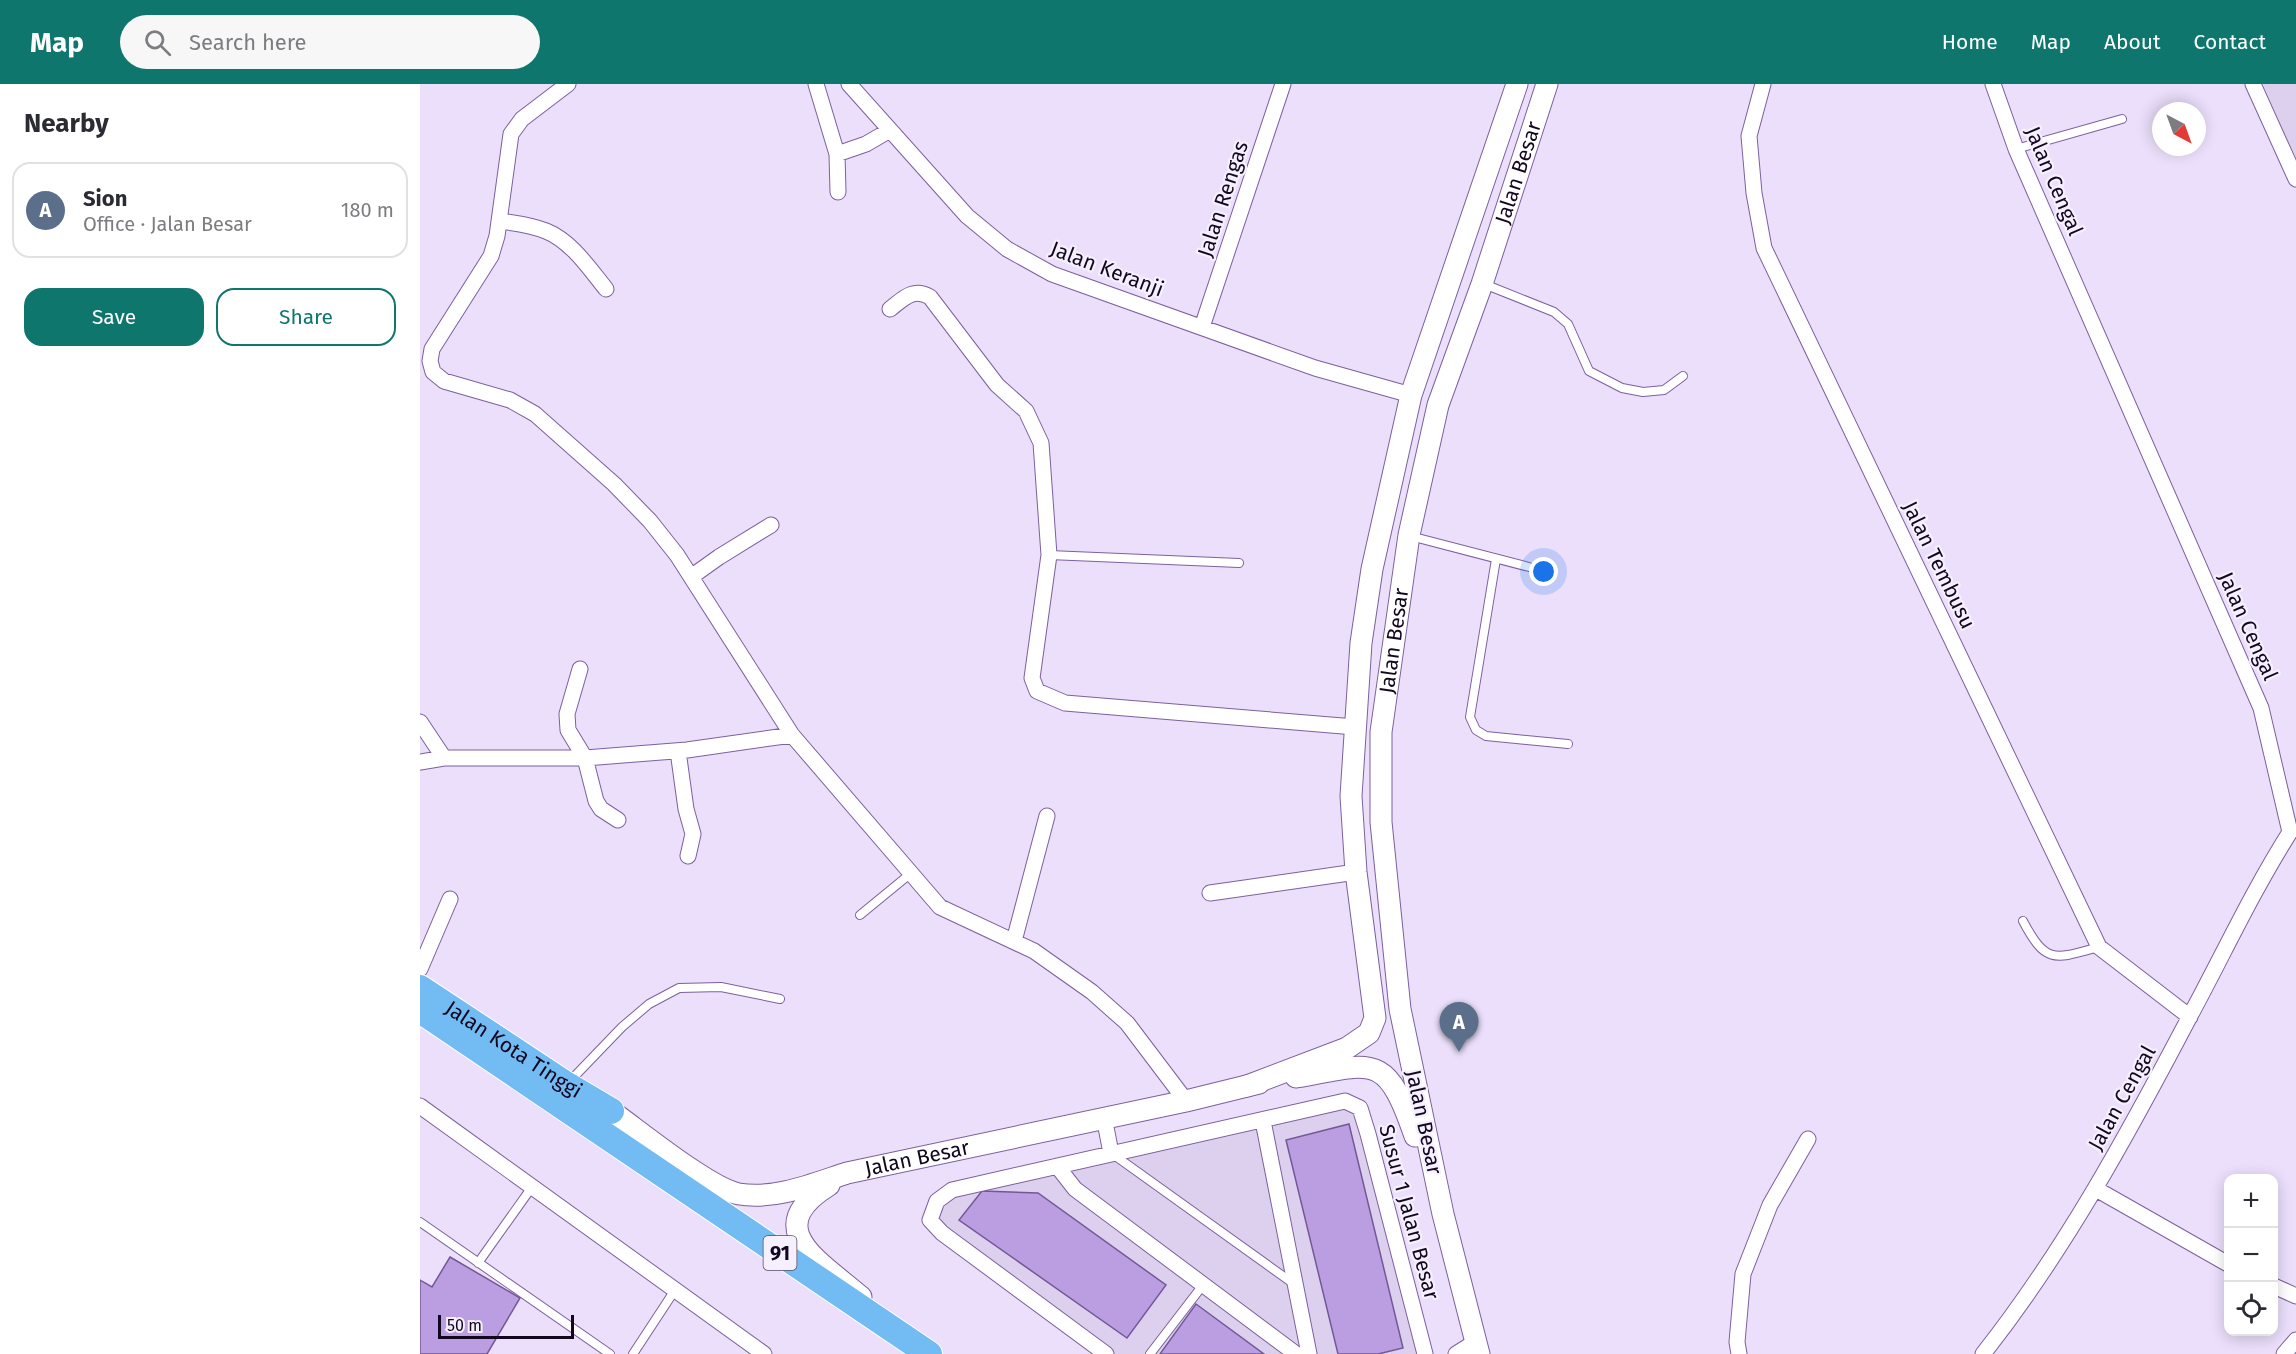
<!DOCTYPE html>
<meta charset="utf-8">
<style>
:root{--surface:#fff;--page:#f7f7f7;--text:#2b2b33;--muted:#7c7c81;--line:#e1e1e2;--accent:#0f766e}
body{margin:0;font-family:"Fira Sans",sans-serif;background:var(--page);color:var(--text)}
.controls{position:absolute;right:18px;bottom:18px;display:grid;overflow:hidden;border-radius:12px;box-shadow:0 3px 15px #0003}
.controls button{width:54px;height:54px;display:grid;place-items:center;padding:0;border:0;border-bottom:2px solid var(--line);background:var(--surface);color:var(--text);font:30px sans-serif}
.compass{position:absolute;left:1732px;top:18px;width:54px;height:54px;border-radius:50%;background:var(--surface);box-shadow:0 3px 15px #0003;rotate:139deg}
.scale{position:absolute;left:18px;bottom:15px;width:136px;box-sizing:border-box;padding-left:6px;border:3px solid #12071e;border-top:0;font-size:16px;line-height:21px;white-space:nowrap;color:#12071e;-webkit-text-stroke:4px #f5effe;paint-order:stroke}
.you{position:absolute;left:1124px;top:488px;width:21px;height:21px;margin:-15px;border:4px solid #fff;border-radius:50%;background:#1a73e8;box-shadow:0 0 0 9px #1a73e833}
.badge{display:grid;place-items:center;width:39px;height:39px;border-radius:50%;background:var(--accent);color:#fff;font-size:20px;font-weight:700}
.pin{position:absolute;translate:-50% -50px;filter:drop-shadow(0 2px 3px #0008)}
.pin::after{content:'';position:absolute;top:32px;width:21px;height:18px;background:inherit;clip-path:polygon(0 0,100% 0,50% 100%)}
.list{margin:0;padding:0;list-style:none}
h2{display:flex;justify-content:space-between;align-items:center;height:78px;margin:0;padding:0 24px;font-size:26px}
h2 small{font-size:20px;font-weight:400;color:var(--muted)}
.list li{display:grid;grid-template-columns:39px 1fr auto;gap:18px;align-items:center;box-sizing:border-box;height:96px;margin:0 12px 12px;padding:0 12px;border:2px solid var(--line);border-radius:18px}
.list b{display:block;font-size:22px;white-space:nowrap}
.list p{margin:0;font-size:20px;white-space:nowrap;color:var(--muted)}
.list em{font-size:20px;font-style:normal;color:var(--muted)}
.actions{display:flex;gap:12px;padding:18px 24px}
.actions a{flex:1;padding:14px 0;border:2px solid var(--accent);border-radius:18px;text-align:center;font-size:21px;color:var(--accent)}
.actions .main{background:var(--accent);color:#fff}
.icon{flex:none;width:33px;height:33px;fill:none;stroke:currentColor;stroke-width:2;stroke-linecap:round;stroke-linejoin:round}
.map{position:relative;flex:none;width:1876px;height:1270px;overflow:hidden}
header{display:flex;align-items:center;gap:36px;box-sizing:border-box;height:84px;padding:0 30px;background:var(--accent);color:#fff}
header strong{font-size:28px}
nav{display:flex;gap:33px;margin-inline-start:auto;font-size:21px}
.search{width:420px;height:54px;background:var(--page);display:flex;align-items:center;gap:15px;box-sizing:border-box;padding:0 21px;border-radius:33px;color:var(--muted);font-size:22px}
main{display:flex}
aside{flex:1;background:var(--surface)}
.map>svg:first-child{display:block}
</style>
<header>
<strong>Map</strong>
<div class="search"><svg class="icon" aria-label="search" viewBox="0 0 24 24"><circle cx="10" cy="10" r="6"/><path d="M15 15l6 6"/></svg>Search here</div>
<nav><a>Home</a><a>Map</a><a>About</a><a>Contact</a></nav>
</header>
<main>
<aside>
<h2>Nearby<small></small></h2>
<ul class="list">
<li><span class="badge" style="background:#5c6f8a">A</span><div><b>Sion</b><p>Office · Jalan Besar</p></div><em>180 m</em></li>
</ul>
<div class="actions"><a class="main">Save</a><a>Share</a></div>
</aside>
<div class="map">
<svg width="1876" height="1270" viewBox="0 0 1876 1270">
<rect width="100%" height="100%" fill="#ebdffb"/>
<path fill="#ddd0ef" d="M1843 0H1876V77Z
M945 1021 1012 1270H673L518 1154 511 1116 844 1030Z"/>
<path fill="#bb9ee2" stroke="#745896" stroke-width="1.5" d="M929 1040 983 1264 958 1270H918L866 1056Z
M562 1107 618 1109 746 1201 707 1254 539 1136Z
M30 1173 100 1214 67 1270H0V1196L12 1203Z
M776 1220 844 1270H740Z"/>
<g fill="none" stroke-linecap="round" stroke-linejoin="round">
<g stroke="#7c609f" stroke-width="10">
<path id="service" d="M1596 65 1702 35
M1064 200 1134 228 1148 240 1169 287 1202 304 1223 308 1244 306 1263 292
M990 452 1109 483
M629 471 819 479
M1076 475 1050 633 1056 646 1066 652 1148 660
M440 831 490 790
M1603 837C1626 881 1635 875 1679 863
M150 997 202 943 229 920 259 904 301 903 360 915
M694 1071 874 1200
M0 1138 190 1270
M58 1179 112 1103
M213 1270 255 1206
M730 1270 783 1201"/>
</g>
<g stroke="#7c609f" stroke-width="17">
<path id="minor" d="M148 0 102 35 91 50 77 152 71 172 12 265 10 277 13 288 24 297 90 316 115 330 194 400 230 437 257 471 372 651 520 823 614 867 672 908 707 939 766 1017
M396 0 417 70 418 108
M429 0 547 132 587 165 632 190 895 284 991 311
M1343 0 1329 52 1334 109 1344 164 1679 863 1770 933
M1833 0 1876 95
M417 70 446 60 470 46
M80 137C95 139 111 141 126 147 151 157 169 184 186 205
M470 225C483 215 493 203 510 213L577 301 606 327 621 359 629 471 612 594 617 607 645 619 935 643
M782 243 863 0
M271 493 299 473 351 441
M160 585 147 630 148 646 165 674 176 717 181 725 198 736
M0 638 24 674H165L267 666 372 651
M258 667 266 725 273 750 268 772
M0 678 24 674
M790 809 936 788
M594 857 627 732
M0 885 30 815
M0 1022 344 1270
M684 1033 691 1069
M843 1037 889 1270
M637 1082 655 1105 876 1270
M1676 1105 1808 1180
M1854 1202 1876 1212
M686 1270 522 1149 510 1136 517 1117 532 1106 925 1017 940 1024 948 1050 1005 1270
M1036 1270 1055 1258
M1319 1270 1317 1258 1323 1190 1350 1121 1388 1055
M1563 1270C1645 1166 1708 1050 1770 932 1803 871 1832 808 1870 748L1841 624 1596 65 1573 0
M1864 1270 1876 1256"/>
</g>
<g stroke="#7c609f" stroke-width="23">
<g id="secondary">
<path d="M876 993C955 979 966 968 995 1052"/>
<path d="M827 1002 927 964 949 949 955 934 936 788 931 712 941 559 952 485 991 311 1097 0"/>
<path id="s1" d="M191 1027C218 1046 290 1105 319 1110 355 1116 393 1100 427 1089L766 1017 839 999"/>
<path d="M409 1101C338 1145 401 1178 441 1213"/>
<path id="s2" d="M1059 1270 1023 1130 980 925 961 738V648L989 451 1018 321 1062 200 1127 0"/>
</g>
</g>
<g stroke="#fff" stroke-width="28">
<g id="trunk">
<path id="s3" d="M0 904 147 1001 191 1027"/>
<path d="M0 926 509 1270"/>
</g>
</g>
<use href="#service" stroke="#fff" stroke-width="8"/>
<use href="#minor" stroke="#fff" stroke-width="15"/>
<use href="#secondary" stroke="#fff" stroke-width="21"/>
<use href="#trunk" stroke="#72bbf3" stroke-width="26"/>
</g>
<g text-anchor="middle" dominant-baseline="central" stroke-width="4.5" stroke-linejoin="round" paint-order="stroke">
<rect fill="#f5effe" stroke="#564d61" stroke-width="1.5" x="343.5" y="1152" width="33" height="34" rx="4.5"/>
<g font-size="20" font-weight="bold" fill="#12071e">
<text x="360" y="1169">91</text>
</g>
<g font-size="21" fill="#12071e" stroke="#f5effe">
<text stroke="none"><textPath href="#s2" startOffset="1210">Jalan Besar</textPath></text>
<text transform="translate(1634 97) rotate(67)">Jalan Cengal</text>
<text transform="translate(803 115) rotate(-72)">Jalan Rengas</text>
<text transform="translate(687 185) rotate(21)">Jalan Keranji</text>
<text transform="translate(1519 481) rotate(64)">Jalan Tembusu</text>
<text transform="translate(1828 542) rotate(66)">Jalan Cengal</text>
<text stroke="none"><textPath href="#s2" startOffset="724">Jalan Besar</textPath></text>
<text stroke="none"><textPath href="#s3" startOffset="112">Jalan Kota Tinggi</textPath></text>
<text transform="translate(1702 1014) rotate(-61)">Jalan Cengal</text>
<text transform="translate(1004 1038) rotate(78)">Jalan Besar</text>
<text stroke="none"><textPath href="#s1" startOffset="336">Jalan Besar</textPath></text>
<text transform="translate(989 1128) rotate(75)">Susur 1 Jalan Besar</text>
</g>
</g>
</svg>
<div class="controls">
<button>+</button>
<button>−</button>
<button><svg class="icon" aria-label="locate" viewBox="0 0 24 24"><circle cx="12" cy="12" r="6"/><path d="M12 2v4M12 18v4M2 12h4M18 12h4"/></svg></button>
</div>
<svg class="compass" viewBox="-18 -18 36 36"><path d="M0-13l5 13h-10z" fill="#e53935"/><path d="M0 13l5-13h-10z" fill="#7c7c81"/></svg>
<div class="scale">50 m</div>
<div class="you"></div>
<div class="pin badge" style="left:1039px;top:968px;background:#5c6f8a">A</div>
</div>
</main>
